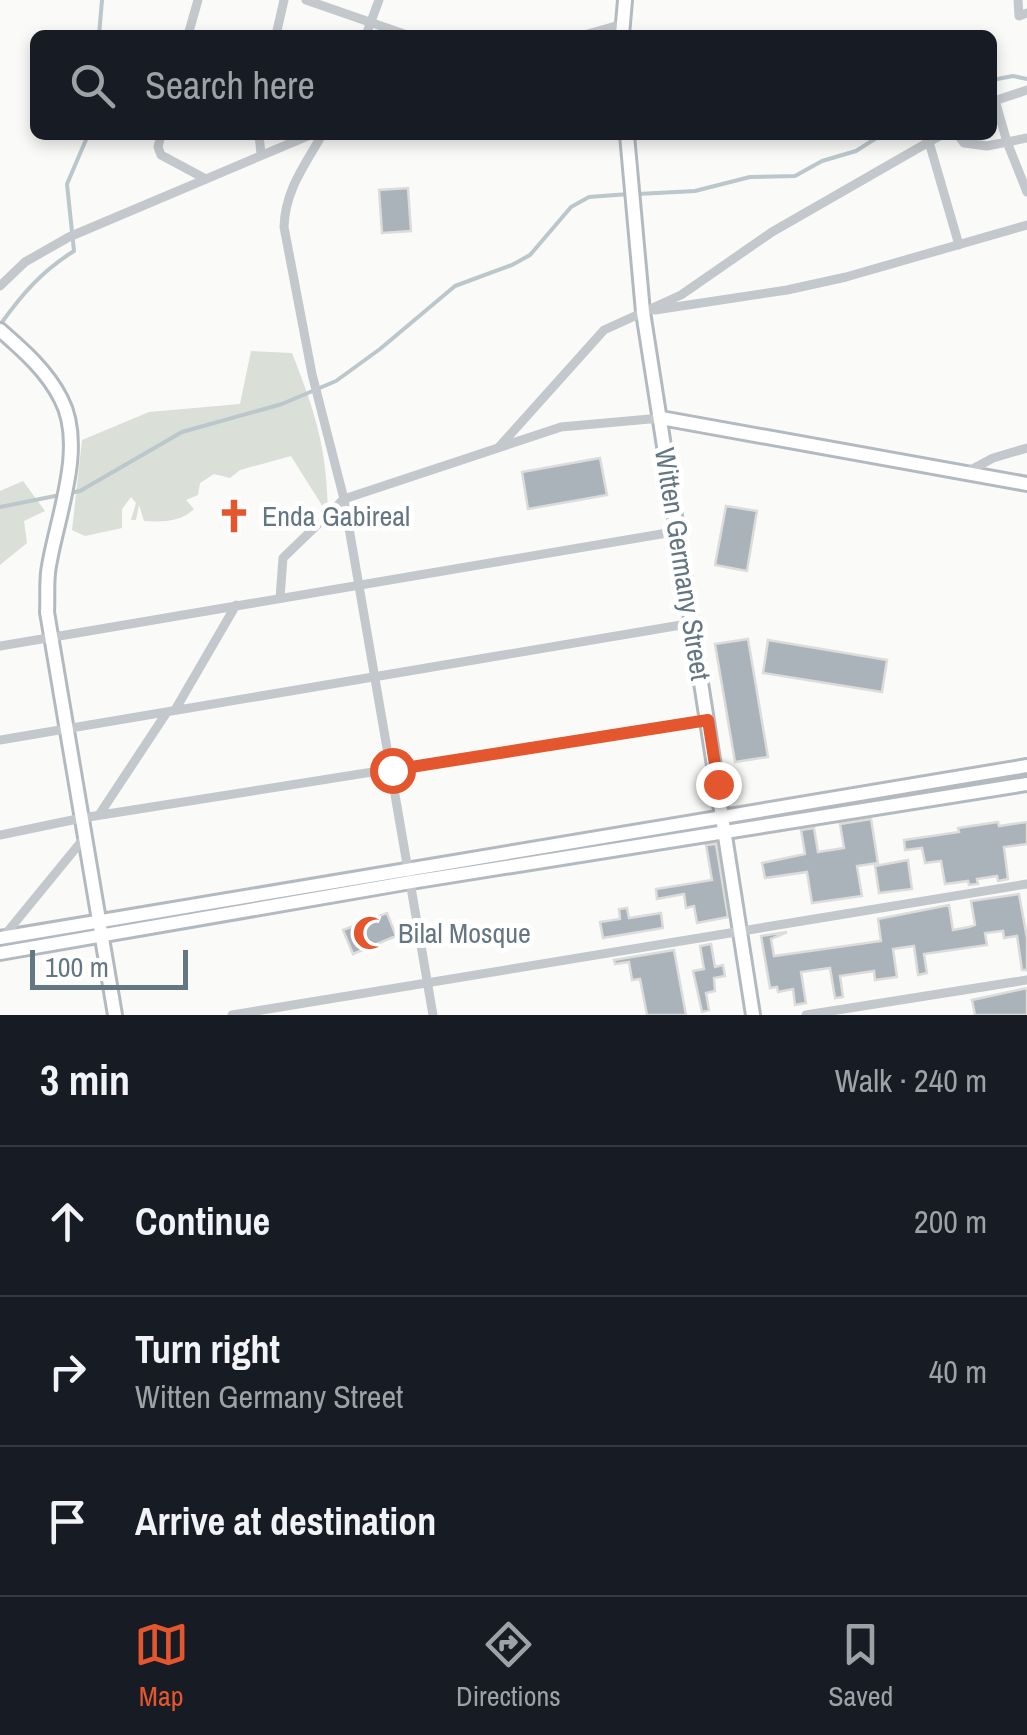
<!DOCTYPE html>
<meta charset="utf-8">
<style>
:root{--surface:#171b24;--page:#242831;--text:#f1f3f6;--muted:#9ea1a6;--line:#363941;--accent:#e4572e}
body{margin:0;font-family:"Archivo Narrow",sans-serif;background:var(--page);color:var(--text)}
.scale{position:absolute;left:30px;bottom:25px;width:158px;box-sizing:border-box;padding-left:10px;border:5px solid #657683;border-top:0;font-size:28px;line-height:35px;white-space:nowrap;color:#657683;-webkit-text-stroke:8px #fff;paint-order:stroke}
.stop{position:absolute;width:30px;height:30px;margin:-22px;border:8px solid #e4572e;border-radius:50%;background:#fff}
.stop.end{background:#e4572e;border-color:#fff;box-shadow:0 2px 10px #0008}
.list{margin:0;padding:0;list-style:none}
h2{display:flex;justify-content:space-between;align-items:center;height:130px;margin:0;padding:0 40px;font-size:42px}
h2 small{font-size:32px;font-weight:400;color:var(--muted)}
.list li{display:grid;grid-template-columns:65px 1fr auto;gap:30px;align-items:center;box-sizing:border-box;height:150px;padding:0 40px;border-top:2px solid var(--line)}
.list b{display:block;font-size:38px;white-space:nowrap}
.list p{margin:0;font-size:32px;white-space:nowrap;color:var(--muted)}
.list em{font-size:32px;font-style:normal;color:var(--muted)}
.icon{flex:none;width:55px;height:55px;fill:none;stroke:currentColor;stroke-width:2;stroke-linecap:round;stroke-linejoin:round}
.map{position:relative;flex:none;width:1027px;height:1015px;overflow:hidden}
.search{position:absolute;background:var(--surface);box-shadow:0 5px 15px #0003;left:30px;right:30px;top:30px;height:110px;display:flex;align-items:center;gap:25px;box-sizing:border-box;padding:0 35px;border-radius:15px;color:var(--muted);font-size:38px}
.sheet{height:580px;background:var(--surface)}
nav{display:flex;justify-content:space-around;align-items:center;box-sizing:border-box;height:140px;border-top:2px solid var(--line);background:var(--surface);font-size:28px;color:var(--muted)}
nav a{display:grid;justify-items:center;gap:5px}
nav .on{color:var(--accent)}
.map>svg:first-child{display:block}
</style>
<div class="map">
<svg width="1027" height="1015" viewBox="0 0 1027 1015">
<rect width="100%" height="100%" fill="#fafaf8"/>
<path fill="#dadfd7" d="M251 351 292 353C316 414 327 449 328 515L291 456 240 470 230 478 214 474 200 483 198 495 186 500 194 509C181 522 162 522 144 521L139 505 136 520H131L136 503 131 497 122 509V528L85 536 72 530 82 440 149 412 240 404Z
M23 481 45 511 24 521 27 543 0 565V491Z"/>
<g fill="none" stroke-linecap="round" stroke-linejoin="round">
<path stroke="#bbc7cb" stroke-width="4" d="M99 35 102 0
M992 80 1013 76 1027 79
M638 194 695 191 750 177 795 176 822 161 856 151 881 135
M0 325C22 294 42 271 74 251L67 184 88 135
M69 493 80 491 182 432 282 404 336 381 380 349 455 286 512 265 530 255 571 207 589 197 629 194
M0 507 60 495"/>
</g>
<path fill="#aab3b9" stroke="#dcdcda" stroke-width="2.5" d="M408 188 411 231 382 233 379 190Z
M600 458 607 495 528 509 522 472Z
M726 506 757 511 747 571 715 565Z
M748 639 768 757 735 762 715 644Z
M768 640 887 660 882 692 763 673Z
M871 819 878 863 857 866 862 896 812 903 807 872 765 878 762 863 805 854 801 830 814 828 818 852 844 848 840 824Z
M998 822 999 826 1027 822V844L1004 847 1008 879 998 881 997 876 977 879 978 884 969 885 968 881 945 884 941 861 925 863 922 848 905 850 904 840 959 832 958 828Z
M716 844 728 917 697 923 694 906 686 908 684 894 657 899 656 889 712 880 706 845Z
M908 860 912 889 879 893 875 866Z
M1019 894 1027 938V970H1022L1017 936 1004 938 1003 931 985 933 987 945 924 954 927 973 918 975 914 946 893 949 897 977 875 980 874 971 840 976 843 997 835 998 830 968 801 972 806 1003 795 1005 793 989 778 992 777 987 770 988 761 936 787 932 771 939 774 956 881 941 878 919 949 905 953 930 969 927 975 925 971 901Z
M627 908 629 918 661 913 663 928 603 938 600 922 620 919 619 909Z
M387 913 396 936 353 954 343 930Z
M711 944 715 967 723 965 725 976 714 978 715 991 706 993 709 1010 702 1012 693 971 704 969 700 946Z
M674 950 686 1015H647L640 979 632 980 629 962 615 964 614 960Z
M1027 988V1015H975L972 1000Z"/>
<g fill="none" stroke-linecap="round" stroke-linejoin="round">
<g stroke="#b3babf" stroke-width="18">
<path id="secondary" d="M622 35 625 0
M627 135 643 312 753 1015
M0 330C23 350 47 371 61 399 86 446 57 517 49 566 46 580 48 597 47 612L115 1015
M661 418 1027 484
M0 938 1027 766
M0 953 411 882 1027 784"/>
</g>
<path stroke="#c3c8cc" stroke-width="9" d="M306 0 407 35
M1018 0 1019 16 1027 13
M188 35 198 0
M276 35 284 0
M366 35 379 0
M584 35 623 24
M995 100 1007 142 1027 192
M994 101 1027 90
M161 135 158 147 161 155 204 178
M259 135 261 154
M322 135C304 166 285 191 284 227L312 374 344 499 433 1015
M958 135 964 143 987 146 1027 138
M929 142 959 245
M0 286 25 262 69 237 310 135
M655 310 787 290 846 277 1027 225
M499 447 604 330 681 295 772 232 941 135
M965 473 993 458 1027 448
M280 598 283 558 344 499 561 427 661 418
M0 646 679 531
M175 710 236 605
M0 740 693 623
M99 815 167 712
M0 835 82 818 707 719
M4 936 85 837
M232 1015 1027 884
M806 1015 1027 980"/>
<use href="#secondary" stroke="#fff" stroke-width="12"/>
</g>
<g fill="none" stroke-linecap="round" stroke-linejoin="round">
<path stroke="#e4572e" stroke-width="12" d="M392 770 708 720 718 784"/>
</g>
<defs>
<g id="church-bare" transform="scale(2.7)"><path d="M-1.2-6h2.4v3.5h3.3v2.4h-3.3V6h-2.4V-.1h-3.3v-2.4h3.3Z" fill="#e4572e" stroke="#fff" stroke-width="2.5" paint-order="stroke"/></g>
<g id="mosque-bare" transform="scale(2.7)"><path d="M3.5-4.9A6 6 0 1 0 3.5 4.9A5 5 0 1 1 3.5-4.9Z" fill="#e4572e" stroke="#fff" stroke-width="2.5" paint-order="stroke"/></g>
</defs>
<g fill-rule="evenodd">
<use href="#church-bare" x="234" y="516"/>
<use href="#mosque-bare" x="370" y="933"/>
</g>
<g text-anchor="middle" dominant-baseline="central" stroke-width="10" stroke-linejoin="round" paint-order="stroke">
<g font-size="28" fill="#657683" stroke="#fff" text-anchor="start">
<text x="262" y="516">Enda Gabireal</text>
<text x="398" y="933">Bilal Mosque</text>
</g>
<g font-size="28" fill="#657683" stroke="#fff">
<text transform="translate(683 564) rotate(81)">Witten Germany Street</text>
</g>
</g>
</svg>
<div class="scale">100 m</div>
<div class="stop" style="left:392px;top:770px"></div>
<div class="stop end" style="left:718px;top:784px"></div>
<div class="search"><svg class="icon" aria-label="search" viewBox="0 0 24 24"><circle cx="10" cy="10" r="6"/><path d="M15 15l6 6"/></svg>Search here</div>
</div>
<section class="sheet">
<h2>3 min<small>Walk · 240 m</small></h2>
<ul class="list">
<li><svg class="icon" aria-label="ahead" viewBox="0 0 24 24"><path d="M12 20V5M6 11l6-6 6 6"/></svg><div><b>Continue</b></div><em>200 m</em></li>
<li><svg class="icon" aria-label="right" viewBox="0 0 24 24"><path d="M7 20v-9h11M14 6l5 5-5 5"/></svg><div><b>Turn right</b><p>Witten Germany Street</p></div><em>40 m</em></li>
<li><svg class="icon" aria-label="arrive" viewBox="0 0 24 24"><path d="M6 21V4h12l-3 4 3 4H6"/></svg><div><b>Arrive at destination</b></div></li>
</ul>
</section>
<nav>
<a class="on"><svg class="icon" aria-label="map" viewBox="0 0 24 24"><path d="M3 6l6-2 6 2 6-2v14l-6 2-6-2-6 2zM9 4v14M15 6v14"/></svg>Map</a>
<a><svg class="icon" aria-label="directions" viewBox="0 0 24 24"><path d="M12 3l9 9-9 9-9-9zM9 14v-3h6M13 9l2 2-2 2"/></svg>Directions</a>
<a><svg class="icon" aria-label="saved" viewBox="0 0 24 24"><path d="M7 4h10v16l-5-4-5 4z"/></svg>Saved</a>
</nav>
